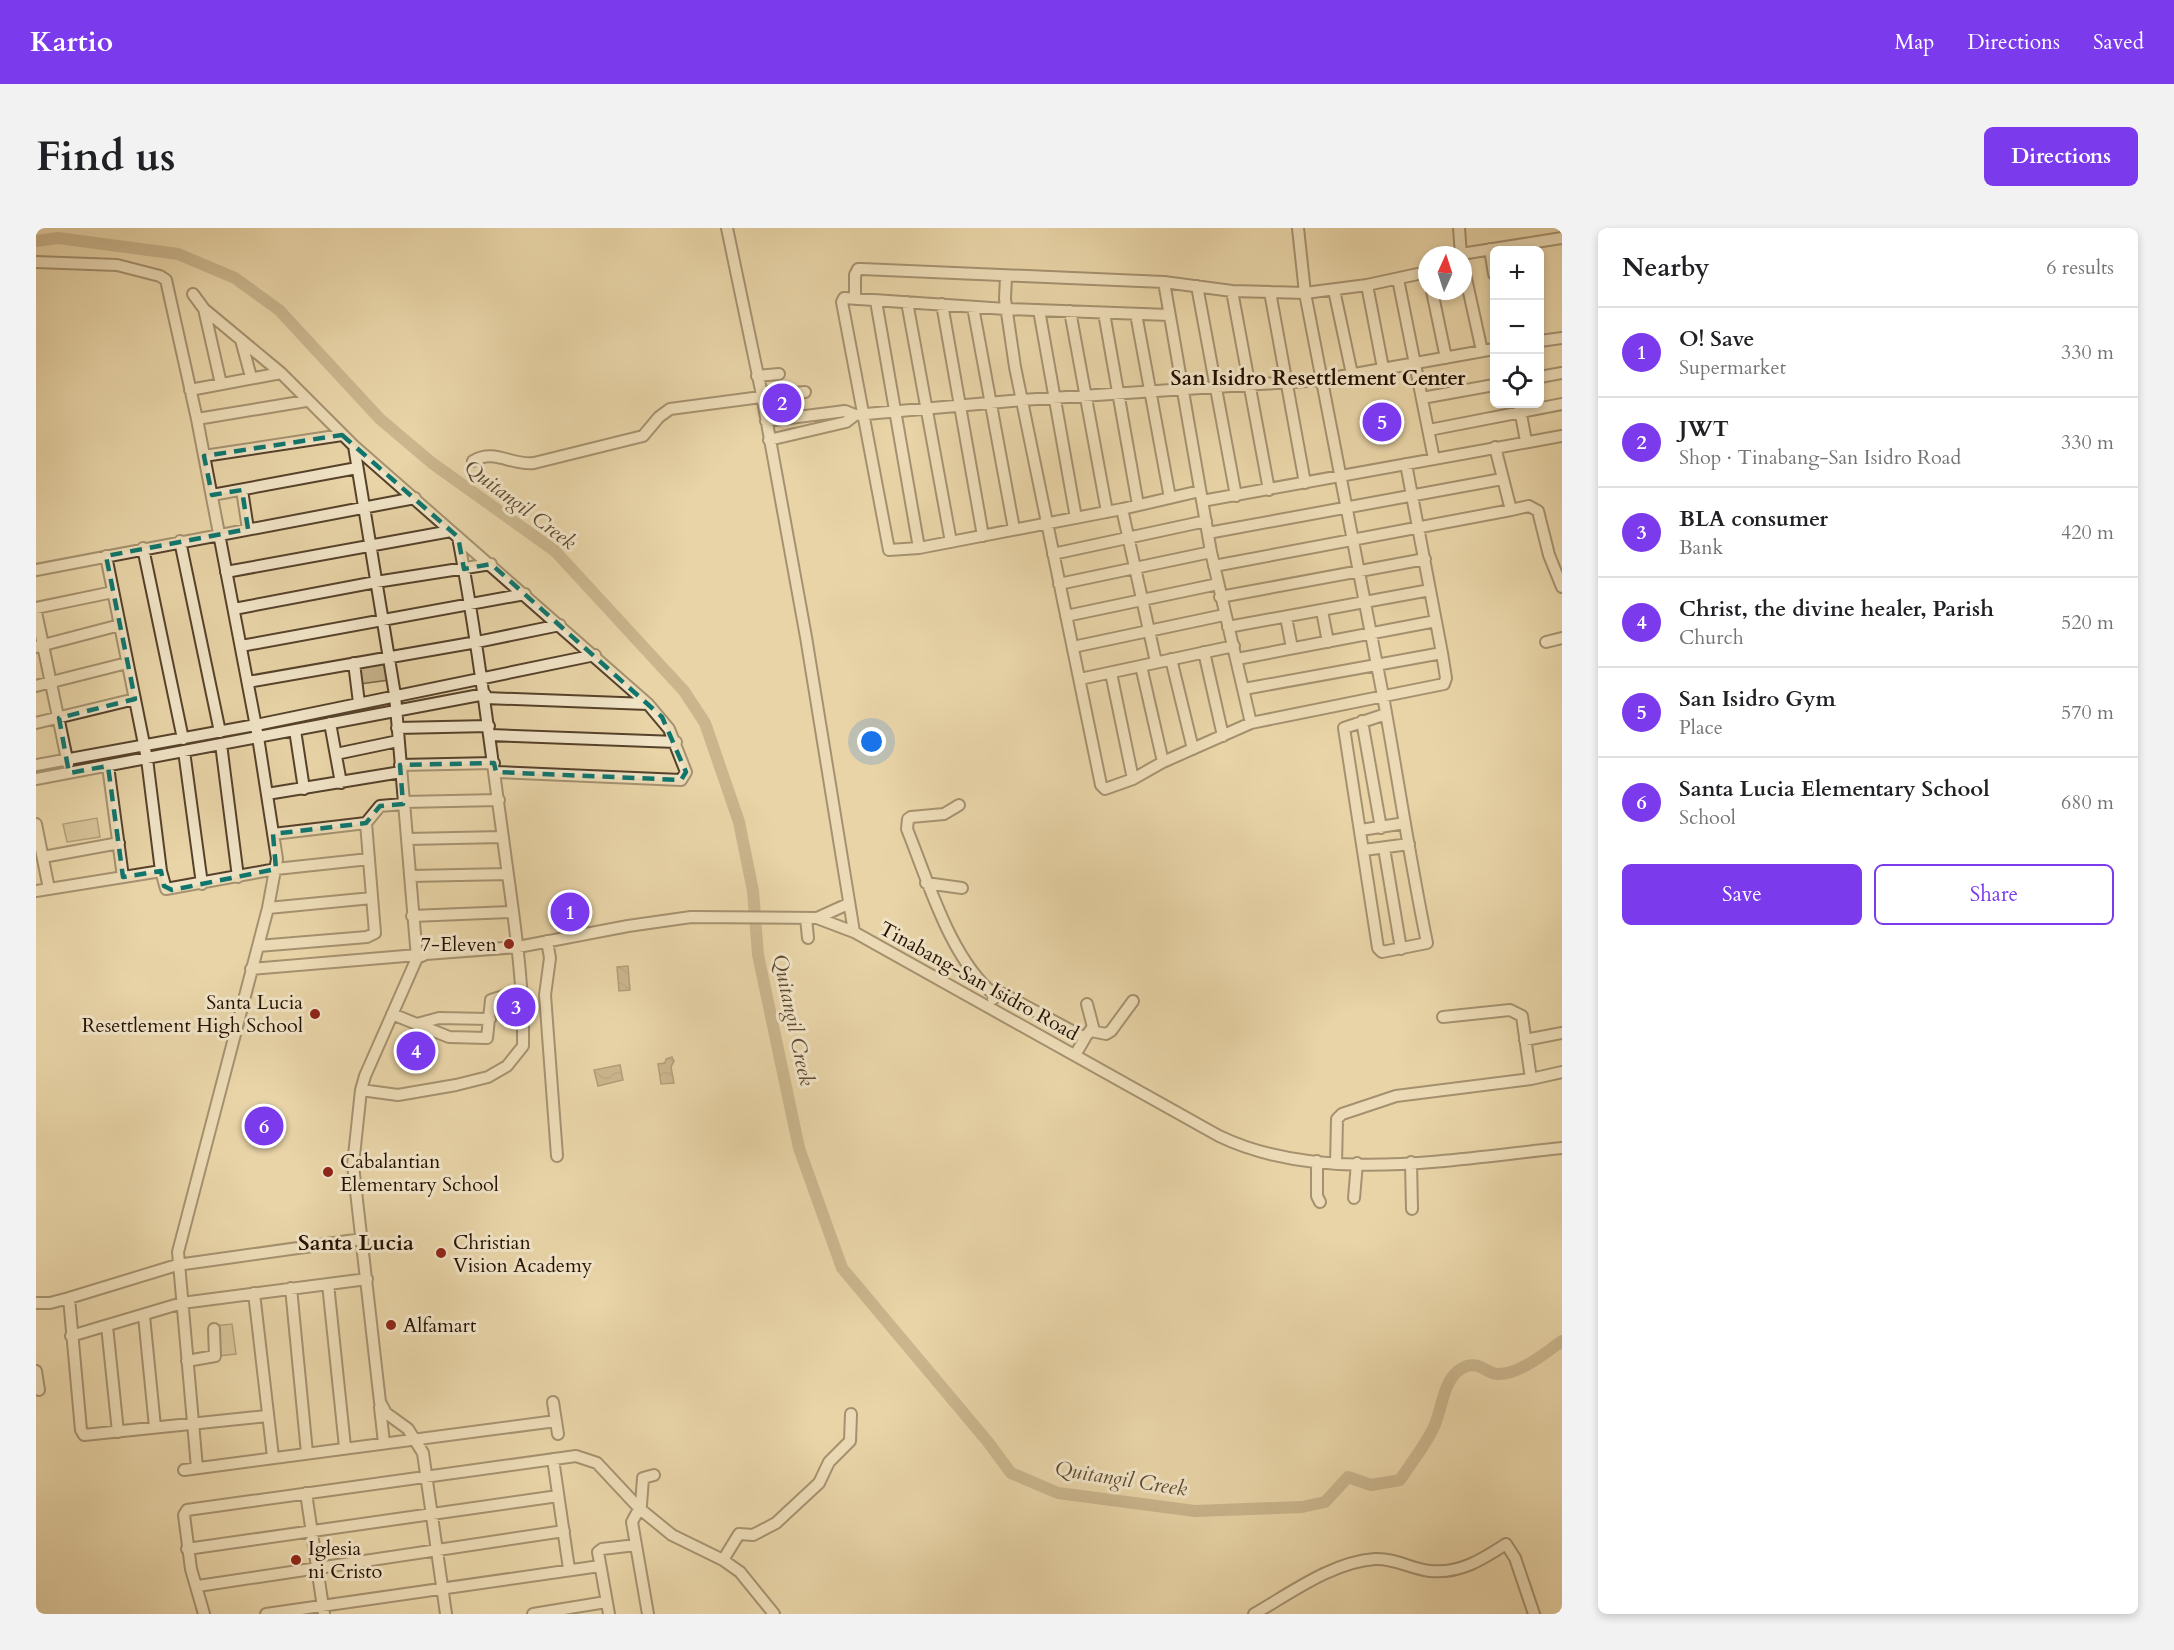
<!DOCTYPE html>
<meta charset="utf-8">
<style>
:root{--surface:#fff;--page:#f2f2f2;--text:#202124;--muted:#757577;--line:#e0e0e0;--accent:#7c3aed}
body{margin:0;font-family:Cardo,serif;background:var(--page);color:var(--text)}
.controls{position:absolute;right:18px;top:18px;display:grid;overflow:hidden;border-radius:9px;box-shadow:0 3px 9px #0003}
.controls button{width:54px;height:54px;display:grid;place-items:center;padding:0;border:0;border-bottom:2px solid var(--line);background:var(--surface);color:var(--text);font:30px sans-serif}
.compass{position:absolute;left:1382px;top:18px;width:54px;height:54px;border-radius:50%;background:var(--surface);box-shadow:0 3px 9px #0003;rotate:3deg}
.you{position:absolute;left:836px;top:514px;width:21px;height:21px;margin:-15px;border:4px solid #fff;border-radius:50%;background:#1a73e8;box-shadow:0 0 0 9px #1a73e833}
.badge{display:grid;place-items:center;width:39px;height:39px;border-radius:50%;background:var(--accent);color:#fff;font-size:20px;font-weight:700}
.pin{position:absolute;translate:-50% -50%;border:3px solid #fff;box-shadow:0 2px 6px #0006}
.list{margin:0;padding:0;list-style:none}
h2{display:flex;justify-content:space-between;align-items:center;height:78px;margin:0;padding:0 24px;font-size:26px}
h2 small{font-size:20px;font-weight:400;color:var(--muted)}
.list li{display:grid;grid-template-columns:39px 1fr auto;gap:18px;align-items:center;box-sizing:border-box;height:90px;padding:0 24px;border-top:2px solid var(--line)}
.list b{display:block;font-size:22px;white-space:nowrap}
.list p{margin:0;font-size:20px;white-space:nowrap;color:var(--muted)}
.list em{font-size:20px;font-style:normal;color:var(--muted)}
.actions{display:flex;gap:12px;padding:18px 24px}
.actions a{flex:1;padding:14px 0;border:2px solid var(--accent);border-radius:9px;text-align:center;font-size:21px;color:var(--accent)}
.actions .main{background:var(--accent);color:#fff}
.icon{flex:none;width:33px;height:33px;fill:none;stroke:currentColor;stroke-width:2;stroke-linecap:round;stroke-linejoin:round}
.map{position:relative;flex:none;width:1526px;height:1386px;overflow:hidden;border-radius:9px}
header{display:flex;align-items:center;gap:36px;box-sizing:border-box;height:84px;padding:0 30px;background:var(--accent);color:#fff}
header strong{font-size:28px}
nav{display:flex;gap:33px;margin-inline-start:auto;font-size:21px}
.intro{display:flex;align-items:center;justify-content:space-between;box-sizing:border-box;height:144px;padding:0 36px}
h1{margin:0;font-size:42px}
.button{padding:15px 27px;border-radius:9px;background:var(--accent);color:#fff;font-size:21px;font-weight:700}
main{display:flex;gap:36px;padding:0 36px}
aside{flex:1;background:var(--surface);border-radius:9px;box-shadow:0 3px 9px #0003}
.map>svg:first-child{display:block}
</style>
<header>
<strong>Kartio</strong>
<nav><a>Map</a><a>Directions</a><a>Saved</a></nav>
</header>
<div class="intro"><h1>Find us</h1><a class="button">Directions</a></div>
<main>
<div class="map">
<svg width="1526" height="1386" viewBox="0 0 1526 1386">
<defs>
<pattern id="water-waves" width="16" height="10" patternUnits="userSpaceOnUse" patternTransform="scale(1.5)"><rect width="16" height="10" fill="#a6916e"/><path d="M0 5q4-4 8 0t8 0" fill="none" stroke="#877558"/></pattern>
</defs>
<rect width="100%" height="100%" fill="#e8d4a7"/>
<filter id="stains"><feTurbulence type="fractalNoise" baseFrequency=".00333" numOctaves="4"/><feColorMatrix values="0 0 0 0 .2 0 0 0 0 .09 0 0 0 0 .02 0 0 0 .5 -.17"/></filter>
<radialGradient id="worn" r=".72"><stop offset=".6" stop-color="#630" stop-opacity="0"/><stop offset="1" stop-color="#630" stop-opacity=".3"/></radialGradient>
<path fill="#c7b38b" stroke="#766246" stroke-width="1.5" d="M350 435 353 452 324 456 321 439Z
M61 590 64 609 31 614 27 596Z
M196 1096 200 1126 182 1128 178 1098Z"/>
<path fill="url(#water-waves)" stroke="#725d42" stroke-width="1.5" d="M592 738 594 762 583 763 581 739Z
M636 829 638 833 635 839 638 855 625 856 622 836 629 835 630 831Z
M584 837 587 852 562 858 558 842Z"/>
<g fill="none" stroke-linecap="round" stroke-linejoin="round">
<path stroke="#a6916e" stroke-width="12" d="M0 13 22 10 142 26 199 50 243 82 344 191 396 235 519 323 648 463 669 495 703 594 717 663 722 727 763 920 806 1040 952 1214 975 1245 1022 1265 1159 1283 1266 1279 1289 1274 1312 1249 1335 1257 1364 1252C1375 1235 1388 1219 1397 1201 1407 1182 1406 1146 1431 1138 1444 1134 1450 1145 1461 1146 1483 1147 1509 1125 1526 1113"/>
<g stroke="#56412a" stroke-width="14">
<path id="minor" d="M691 0 725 162 770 409 818 704 1183 908C1285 957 1417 931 1526 920
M1262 0 1269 65 1347 468C1362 551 1374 633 1391 715L1346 724 1342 720 1308 500 1350 486
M1423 0 1425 27
M1454 21 1458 46
M1425 26 1526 10
M0 34 81 37 124 48 130 52 161 191 222 509 241 631 232 680 142 1024 161 1240
M1427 37 1446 123
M970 48 969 71 979 139 1065 557 1069 561 1097 551 1127 534 1215 495 1408 456 1410 450 1406 425 1370 236
M1362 51 1398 231
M1128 54 1175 324 1215 495
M1331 57 1347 140
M1161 58 1200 268
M1298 62 1316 146
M1196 63 1233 262
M1396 63 1410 130
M1234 64 1269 255
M157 66 168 81 245 145 318 218 612 476 633 501 650 544 645 552 460 544
M819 71V47L822 41H826L1128 54 1196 63 1269 65 1331 57 1391 44
M840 73 883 320
M871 74 915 314
M906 76 947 308
M937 79 978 301
M168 81 185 156
M1003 82 1040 290
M1034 83 1071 284
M1068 85 1102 277
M1100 86 1134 270
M1133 87 970 81 808 70 806 74 853 322 883 320 1086 281 1164 263
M205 112 215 149
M1504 113 1526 110
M721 148 743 146
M1504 149 1526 145
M154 162 245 145
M725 162 737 167 769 164
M1386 170 1458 157
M1483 176 1490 213
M819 187 986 172 1285 152 1458 121
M161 191 270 173
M730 193 809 183 819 187 810 194 733 212
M1393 202 1526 176
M318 218 359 467 381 730
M168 228 306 207
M437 233C459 220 475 238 498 235L607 208 623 189 634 181 725 169
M206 262 212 301
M176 267 321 240
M1166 273 1526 208
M1086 281 1120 434
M1475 282 1493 278 1502 283 1513 327 1526 359
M1172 305 1466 251
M144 313 184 504
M107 320 147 511
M1017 326 1170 293
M70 328 111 531 125 643 130 661 240 641 333 631
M1178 338 1475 282 1459 219
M0 342 379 270
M190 344 415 303
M1023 356 1175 324
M1184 369 1389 331
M0 380 77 364
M198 381 340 354 455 336
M1286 383 1292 414
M0 384 32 536
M1030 388 1182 356
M1250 389 1256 420
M1192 399 1394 362
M1510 414 1526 410
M205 418 489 366
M0 419 84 397
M1037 419 1188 387
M1168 424 1187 508
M1135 431 1157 521
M1201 431 1400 393
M318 435 323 475
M1105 438 1127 534
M1075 445 1097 551
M1044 451 1198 418
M212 454 441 414 524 397
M0 458 91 435
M1208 461 1406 425
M450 470 612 476
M1326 493 1345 600
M0 495 99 471
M294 495 305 555
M361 500 453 498
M259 502 268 561
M454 507 640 514
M185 516 202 649
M148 523 166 656
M300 526 362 513
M0 537 220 497 559 427
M364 537 458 535
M72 538 87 649
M0 551 449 466
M231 566 365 544
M367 574 463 572
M923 577 908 586 875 589 872 591 871 601C892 653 915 733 960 768
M330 595 344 578 367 576
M0 596 13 661
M1325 602 1369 595
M371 611 467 609
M1348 620 1365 721
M1328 622 1373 616
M7 629 83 615
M374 648 472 646
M890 655 926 660
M0 663 125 643
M232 680 336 670
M376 688 477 684
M770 690 772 710
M781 690 812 676
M511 713 514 730 509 767 521 928
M222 718 331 709 339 705 330 595 237 606
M215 741 381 727
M957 771 964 765 967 766 1049 810 1039 827
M356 786 413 809 451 810 455 772 486 762
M1407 789 1474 782 1486 788 1495 851
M381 796 403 790 454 791
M1055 803 1070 806 1075 803 1097 773
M1051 807 1057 799 1051 776
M1489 812 1526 805
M325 862 362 867 420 857 452 849 471 838 487 818C488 748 476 679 467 610 453 509 441 409 422 309
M1281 933V968L1284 974
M1375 934 1376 981
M1300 936 1301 891 1306 886 1360 868 1495 851 1526 844
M1318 970 1321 935
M292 1056 309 1219
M255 1060 271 1225
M218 1065 237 1229
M33 1070 45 1202 48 1207 231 1188
M0 1075H14L33 1070 141 1037 326 1011
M108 1088 119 1199
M71 1098 82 1204
M35 1108 146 1075 331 1051
M151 1133 179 1128 178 1101
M0 1143 3 1162
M517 1174 522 1206
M344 1179 348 1215
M517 1231 533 1341
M148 1242 520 1193
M270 1265 288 1386
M151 1321 522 1268
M687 1332 703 1306 717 1307 740 1295 783 1255 793 1234 814 1213 815 1186
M162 1358 528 1303
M168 1386 155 1341 148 1287 151 1282 540 1228 561 1235 604 1281 636 1307 687 1332 704 1344 738 1386
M230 1386 564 1338
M410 1386 387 1225 372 1201 350 1185 344 1174 317 937 325 862 329 848 381 730 390 726 482 719 592 698 655 689 781 690 818 704
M497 1386 570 1374
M573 1386 562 1324 566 1321 600 1317
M612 1386 596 1294 605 1277 607 1250 618 1247
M1218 1386C1255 1365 1296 1334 1339 1331 1359 1330 1375 1341 1394 1343 1424 1346 1447 1331 1470 1316L1479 1330 1498 1386"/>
</g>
<use href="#minor" stroke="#f0e3c6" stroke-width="10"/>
</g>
<path d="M0 0H1526V1386H0ZM306 207 422 309 428 341 455 336 626 489 650 544 645 552 460 544 458 535 364 537 367 576 344 578 330 595 237 606 240 641 136 662 128 658 125 643 87 649 72 538 33 545 23 490 99 471 70 328 212 301 206 262 176 267 168 228Z" fill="#e8d4a7" fill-opacity=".55" fill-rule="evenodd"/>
<path fill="none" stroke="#0f766e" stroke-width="4.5" stroke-dasharray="12 8" stroke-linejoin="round" d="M306 207 422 309 428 341 455 336 626 489 650 544 645 552 460 544 458 535 364 537 367 576 344 578 330 595 237 606 240 641 136 662 128 658 125 643 87 649 72 538 33 545 23 490 99 471 70 328 212 301 206 262 176 267 168 228Z"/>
<g fill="#8f2418" stroke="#f0e3c6" stroke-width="2">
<circle cx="473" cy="716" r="6"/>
<circle cx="279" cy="786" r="6"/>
<circle cx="292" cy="944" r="6"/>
<circle cx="405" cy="1025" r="6"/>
<circle cx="355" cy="1097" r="6"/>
<circle cx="260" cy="1332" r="6"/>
</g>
<g text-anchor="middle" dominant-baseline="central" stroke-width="6" stroke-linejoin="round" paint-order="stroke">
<g font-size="20" fill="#251000" stroke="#f0e3c6" text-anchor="start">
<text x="461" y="716" text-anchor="end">7-Eleven</text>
<text x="267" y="774" text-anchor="end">Santa Lucia<tspan x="267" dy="23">Resettlement High School</tspan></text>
<text x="304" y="933">Cabalantian<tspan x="304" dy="23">Elementary School</tspan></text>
<text x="417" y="1014">Christian<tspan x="417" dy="23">Vision Academy</tspan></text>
<text x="367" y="1097">Alfamart</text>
<text x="272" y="1320">Iglesia<tspan x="272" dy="23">ni Cristo</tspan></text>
</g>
<g font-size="20" fill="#251000" stroke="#f0e3c6">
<text transform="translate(943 753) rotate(29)">Tinabang-San Isidro Road</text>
</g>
<g font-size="21" font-weight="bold" fill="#251000" stroke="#f0e3c6">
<text x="1282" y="150">San Isidro Resettlement Center</text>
</g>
<g font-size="21" font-style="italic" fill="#5f4a31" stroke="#f0e3c6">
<text transform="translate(484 277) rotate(37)">Quitangil Creek</text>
<text transform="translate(757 792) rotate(78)">Quitangil Creek</text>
<text transform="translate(1085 1251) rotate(9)">Quitangil Creek</text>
</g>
<g font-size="22" font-weight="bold" fill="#251000" stroke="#f0e3c6">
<text x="320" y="1015">Santa Lucia</text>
</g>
</g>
<rect width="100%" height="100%" filter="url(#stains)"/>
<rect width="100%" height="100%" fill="url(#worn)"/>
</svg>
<div class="controls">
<button>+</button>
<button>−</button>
<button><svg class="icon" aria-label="locate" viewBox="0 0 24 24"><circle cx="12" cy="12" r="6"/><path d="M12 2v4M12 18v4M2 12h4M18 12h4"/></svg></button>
</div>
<svg class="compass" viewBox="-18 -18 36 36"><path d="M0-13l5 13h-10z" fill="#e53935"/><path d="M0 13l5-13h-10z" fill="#757577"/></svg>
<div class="you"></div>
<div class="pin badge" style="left:534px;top:684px">1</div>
<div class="pin badge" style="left:746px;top:175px">2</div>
<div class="pin badge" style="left:480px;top:779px">3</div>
<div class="pin badge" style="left:380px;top:823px">4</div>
<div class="pin badge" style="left:1346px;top:194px">5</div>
<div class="pin badge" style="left:228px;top:898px">6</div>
</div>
<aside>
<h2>Nearby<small>6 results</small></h2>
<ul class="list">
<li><span class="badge">1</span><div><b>O! Save</b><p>Supermarket</p></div><em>330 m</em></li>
<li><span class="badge">2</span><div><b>JWT</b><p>Shop · Tinabang-San Isidro Road</p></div><em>330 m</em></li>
<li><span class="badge">3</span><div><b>BLA consumer</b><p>Bank</p></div><em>420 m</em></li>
<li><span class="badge">4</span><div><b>Christ, the divine healer, Parish</b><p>Church</p></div><em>520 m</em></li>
<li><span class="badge">5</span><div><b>San Isidro Gym</b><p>Place</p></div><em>570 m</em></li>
<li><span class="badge">6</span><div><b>Santa Lucia Elementary School</b><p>School</p></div><em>680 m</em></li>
</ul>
<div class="actions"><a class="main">Save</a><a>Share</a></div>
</aside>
</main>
